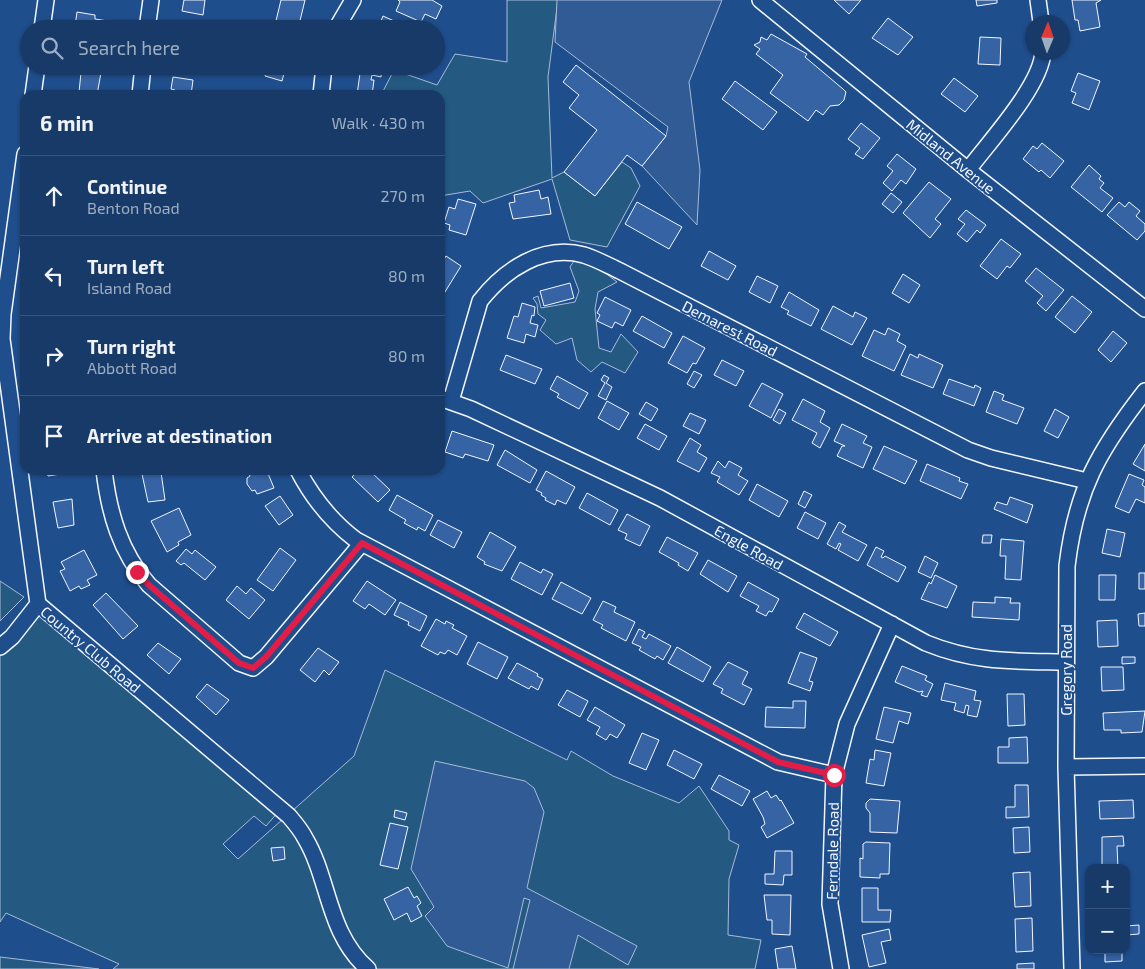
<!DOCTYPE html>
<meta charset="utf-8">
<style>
:root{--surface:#173a69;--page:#20416f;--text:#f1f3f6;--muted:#9eadc0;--line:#36547d}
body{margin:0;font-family:"Exo 2",sans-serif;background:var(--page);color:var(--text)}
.controls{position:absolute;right:15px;bottom:15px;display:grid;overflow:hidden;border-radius:10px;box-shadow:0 1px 4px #0004}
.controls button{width:45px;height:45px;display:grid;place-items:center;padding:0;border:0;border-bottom:1px solid var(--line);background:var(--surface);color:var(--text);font:25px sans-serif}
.compass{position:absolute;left:1025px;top:15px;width:45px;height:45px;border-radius:50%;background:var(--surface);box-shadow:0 1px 4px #0004;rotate:2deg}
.stop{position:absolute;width:15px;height:15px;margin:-11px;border:4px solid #e11d48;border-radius:50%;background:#fff}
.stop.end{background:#e11d48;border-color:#fff;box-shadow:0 1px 5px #0008}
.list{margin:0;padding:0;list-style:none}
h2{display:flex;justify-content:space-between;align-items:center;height:65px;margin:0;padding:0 20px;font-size:21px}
h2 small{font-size:16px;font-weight:400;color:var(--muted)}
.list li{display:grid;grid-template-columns:32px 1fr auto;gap:15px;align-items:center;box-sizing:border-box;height:80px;padding:0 20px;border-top:1px solid var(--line)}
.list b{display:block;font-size:19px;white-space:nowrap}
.list p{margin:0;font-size:16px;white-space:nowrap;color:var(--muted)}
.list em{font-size:16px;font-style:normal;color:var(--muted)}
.icon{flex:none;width:28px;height:28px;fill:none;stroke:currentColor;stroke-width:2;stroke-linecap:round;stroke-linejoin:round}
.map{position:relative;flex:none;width:1145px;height:969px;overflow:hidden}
.search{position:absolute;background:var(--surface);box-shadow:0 1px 4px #0004;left:20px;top:20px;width:425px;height:55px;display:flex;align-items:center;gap:12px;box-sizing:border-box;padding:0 18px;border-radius:28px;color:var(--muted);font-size:19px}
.panel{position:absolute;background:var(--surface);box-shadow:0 1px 4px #0004;left:20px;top:90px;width:425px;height:385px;border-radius:15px}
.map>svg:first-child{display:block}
</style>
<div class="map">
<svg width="1145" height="969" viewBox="0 0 1145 969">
<rect width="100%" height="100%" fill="#1f4e8c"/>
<path fill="#245a82" stroke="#a8bbd7" d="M507 0H558L548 77 552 178 564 172 595 196 622 162 631 168 640 186 607 247 570 240 552 179 483 203 470 191 440 196V95H381L394 70 437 85 455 54 507 62Z
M576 258 600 269 617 282 598 292 595 309 599 348 611 352 621 334 638 352 625 373 602 362 591 372 577 360 572 338 556 344 540 330 546 320 538 314 537 304 533 298 538 296 541 308 575 302 579 291 570 267Z
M0 581 24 597 0 621Z
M38 604 279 811 266 826 254 816 223 844 238 859 354 756 385 670 567 760 571 751 613 776 679 803 699 786 729 831V840L739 845 729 879 728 935 761 940 755 969H113L119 964 6 913 0 922V647Z
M0 957 99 969H0Z"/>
<path fill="#305b95" stroke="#a8bbd7" d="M557 0H722L689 82 700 170 697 225 642 166 666 136 668 127 555 42Z
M435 761 525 781 534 788 544 812 527 888 637 946 628 965 578 935 569 969H513L530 900 524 898 508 968 447 946 425 916 434 907 411 869Z"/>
<path fill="#3563a3" stroke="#f2f6ff" d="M184 0H205L203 15 182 11Z
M281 0H305L298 29H274Z
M398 0H432L442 6 436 19 425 14 421 22 396 11 400 2Z
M834 0H861L849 14Z
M976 0H997V3L977 6Z
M1072 0H1101L1096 3 1100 27 1080 31 1078 20H1075Z
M77 12 95 15V19L108 21 107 29 75 26Z
M383 16 412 29 378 28Z
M888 18 913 37 898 55 872 38Z
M771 34 807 54 805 57 843 89 846 92 844 100 839 105 830 106 823 115 816 110 808 121 770 93 783 75 756 54 760 49 754 45 760 42 761 37 767 40Z
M980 37 1001 38 1000 65 978 64Z
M576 65 666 136 642 166 627 155 595 196 564 172 597 130 569 108 579 95 563 82Z
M72 66 102 67 97 95 79 92 81 73 71 71Z
M268 66H286L282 81 265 76Z
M361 66 382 67 381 77 372 75 371 80H374L372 95H357Z
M1078 73 1100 81 1089 110 1072 103 1076 93 1071 91Z
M173 77 193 80 191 95H174L175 90 171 89Z
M954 78 978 96 965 112 941 94Z
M735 81 777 112 763 130 722 99Z
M861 123 880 138 863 159 855 154 860 148 848 139Z
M1042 143 1064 161 1050 178 1041 170 1039 172 1023 159 1033 146 1037 149Z
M897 154 916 169 906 184 901 180 892 191 883 183 893 171 887 166Z
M1089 165 1101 176 1099 179 1104 183 1100 188 1113 198 1102 212 1071 187Z
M929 182 951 199 935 219 941 224 930 238 903 213Z
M539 190 541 199 548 197 551 214 513 219 509 203 515 202 514 195Z
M891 193 902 202 893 213 882 204Z
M458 199 476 204 466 235 449 230 450 225 444 223 449 207 455 209Z
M637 202 682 227 669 249 625 224Z
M1119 202 1125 207 1129 202 1140 211 1136 216 1145 224V231L1137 240 1107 215Z
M966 210 986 225 980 233 977 230 967 242 957 234 965 224 958 219Z
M1001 239 1021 254 1010 268 1007 266 997 279 980 266Z
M709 251 736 266 728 280 701 266Z
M446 256 461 266 440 300V259L443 261Z
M1036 268 1064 290 1046 311 1037 303 1043 296 1025 281Z
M903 274 920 285 909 303 892 293Z
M757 276 778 286 770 303 749 292Z
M570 283 574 298 544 306 540 291Z
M789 292 819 310 811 326 787 314 789 311 781 307Z
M1072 296 1092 312 1075 333 1055 317Z
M605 297 631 310 623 326 615 322 612 328 597 321 600 315 597 313Z
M522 303 535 307 534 316 532 315 530 323 538 325 535 337 526 334 524 343 507 338 514 316 518 317Z
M833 306 853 317 855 312 867 318 852 345 821 329Z
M642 316 672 333 664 348 633 331Z
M888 328 900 334 897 341 906 346 894 371 862 356 874 330 885 335Z
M1113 331 1127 343 1111 362 1098 350Z
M683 336 705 348 696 364 693 363 687 373 668 363Z
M910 354 918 358 919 354 943 365 933 388 901 375Z
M506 355 542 369 535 384 500 370Z
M722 360 744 371 736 386 714 375Z
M694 371 702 375 694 388 687 384Z
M604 375 609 378 606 383 612 387 606 400 598 396 605 383 601 380Z
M557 376 588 393 579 409 557 397 559 394 550 389Z
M949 379 974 388 975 385 981 388 974 406 943 394Z
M762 383 783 394 771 418 749 406Z
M994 391 1004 395 1002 400 1024 408 1017 424 986 412Z
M803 399 825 411 820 422 830 428 820 448 812 443 817 433 792 420Z
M607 401 629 413 619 430 598 418Z
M646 402 658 409 651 421 639 414Z
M779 409 786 413 780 424 773 420Z
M1055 409 1069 417 1058 438 1044 431Z
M690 413 706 420 699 434 683 426Z
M645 424 667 436 659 450 637 438Z
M842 424 867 436 863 443 872 447 863 468 837 456 842 446H845L834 441Z
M452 431 494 445 488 461 465 454 463 458 445 452Z
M690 438 701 445 697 452 707 458 699 472 677 461Z
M1145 444V471L1133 464Z
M884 446 917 461 905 484 873 469Z
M505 450 537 470 530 483 497 465Z
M718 461 725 468 729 461 742 468 738 475 748 481 739 495 717 482 720 477 711 473Z
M927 464 960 478 959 481 968 484 961 499 920 481Z
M47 470H66L67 473 48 476Z
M248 470H269L267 471 274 488 257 494 255 490 252 491 247 484V478L250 476Z
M359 470H369L390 490 378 502 352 477Z
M546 471 575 487 566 504 557 500 555 505 545 500 546 498 541 495 542 493 536 490Z
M161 472 165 500 148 502 142 474Z
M1129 474 1144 480 1142 485 1145 487V503L1136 499 1129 513 1115 507Z
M757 484 788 501 779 517 749 500Z
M804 491 812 495 805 508 798 504Z
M587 493 618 510 610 525 579 508Z
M397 495 433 515 425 531 418 527 417 530 404 523 406 520 389 510Z
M280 496 293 515 279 525 265 506Z
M1010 497 1033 505 1027 523 994 509 997 502 1007 505Z
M72 499 74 525 58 528 53 502Z
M179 508 191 535 178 542 179 545 167 552 151 521Z
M805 512 826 523 818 539 797 528Z
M627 514 650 526 640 546 625 539 627 534 618 530Z
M438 520 462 532 454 548 430 535Z
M839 522 846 526 842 532 867 545 858 561 838 550 841 544 839 543 836 549 827 544Z
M1107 529 1125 533 1120 557 1102 553Z
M490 532 516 547 502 571 484 564 485 562 477 557Z
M983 535H992L991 543H982Z
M667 537 698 553 688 571 678 565 679 563 659 552Z
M1001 539 1024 541 1021 580 1005 579 1006 556H1000Z
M876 547 884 551 881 557 883 558 885 556 906 567 898 582 867 565Z
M280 548 296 560 273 591 257 580Z
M186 549 192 554 195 550 216 567 205 580 184 563 181 565 176 561Z
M84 550 97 575 87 580 90 585 81 589 79 586 70 591 60 571 65 569 61 562Z
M925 556 938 563 931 578 918 572Z
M708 560 737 576 728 592 700 574Z
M520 562 541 573 543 569 553 574 542 595 511 579Z
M1139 573H1145V589H1139Z
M935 575 957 586 947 608 921 599 929 582 931 584Z
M1099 575H1116L1115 600H1099Z
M367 581 396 600 385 615 369 604 365 609 353 601Z
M561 582 591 598 582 614 552 599Z
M748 582 779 599 772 612 769 611 766 616 756 611 759 606 740 596Z
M237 586 246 594 251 588 265 600 249 619 226 600Z
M106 593 138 626 123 639 93 605Z
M995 597 1011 598 1010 603H1020L1019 620 972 617 973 602 995 603Z
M603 601 616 607 614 612 635 622 626 641 601 628 603 625 593 620Z
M400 602 427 616 420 631 408 625 409 622 394 615Z
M804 613 838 632 830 646 796 628Z
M1145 613V626H1139L1138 614Z
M436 619 445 624 446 621 454 625 452 628 467 636 457 655 448 650 445 654 440 652 438 655 421 646Z
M1117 620 1118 646 1098 647 1097 621Z
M639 629 645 632 642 637 646 639 649 634 671 646 663 660 657 656 655 659 639 650 641 647 632 643Z
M478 642 508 657 497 679 467 664Z
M158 643 181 659 169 674 147 655Z
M677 647 711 667 703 682 668 663Z
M318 648 339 662 329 675 324 670 315 682 300 670Z
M800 652 817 658 809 681 813 682 810 691 788 683Z
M1122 657H1135V663L1122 664Z
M728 662 748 672 742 684 752 689 744 705 721 693 723 689 713 684Z
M517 663 538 674 537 676 543 679 538 690 531 686 529 689 508 678Z
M902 666 927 676 925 680 933 684 927 697 921 695 923 691 919 692 895 682Z
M1101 667H1123L1124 690 1102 691Z
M945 683 976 691 974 700 981 701 977 717 967 715 969 706 966 705 964 713 954 710 956 703 941 700Z
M207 684 229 700 216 715 196 697Z
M567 690 588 701 580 717 558 705Z
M1007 694H1024L1025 725 1008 726Z
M793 701H806L805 728 765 727 766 707 793 708Z
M595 707 625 725 617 738 610 734 606 740 596 734 600 727 587 720Z
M884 707 911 713 908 724 899 721 893 743 876 739Z
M1145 711 1142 732 1121 733V730H1104L1103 713Z
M642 733 659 740 646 770 629 763Z
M1027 737 1028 763H998V747H1009V738Z
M674 750 702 764 694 779 667 765Z
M875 750 891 753 884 786 866 783 870 759 874 760Z
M719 775 750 791 742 806 711 789Z
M1015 785H1028L1029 817 1006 818V807H1015Z
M767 791 771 798 776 795 780 801 781 800 794 823 767 838 761 827 765 824 763 817 753 799Z
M870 799 900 801 897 833 870 832V813L866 808V803Z
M1133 800 1134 818 1100 819 1099 801Z
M395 810 407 813 405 820 394 817Z
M390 823 408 827 398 869 380 865Z
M1029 827 1030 852 1014 853 1013 828Z
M1123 836 1124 846H1117L1118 868H1102V837Z
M866 842 890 843 889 874H880V878L860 877V858L863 859V844Z
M284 847 285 859 273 861 271 848Z
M775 851H792V875H784L783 885 765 884V874H774Z
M1030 872 1031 906 1015 907 1013 873Z
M408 887 414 898 417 896 421 903 417 906 422 916 411 922 407 913 394 920 384 899Z
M862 888H878V910H891L890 922H862Z
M764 895H791L790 935 772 934V920H767Z
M1032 918 1033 951 1016 952 1015 919Z
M1139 925V934L1126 935V926Z
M889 929 891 940 881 942 886 963 869 967 862 935Z
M792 946 796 969H778L775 949Z
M1105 950H1122V961L1105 962Z
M1034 963V969H1017V964Z"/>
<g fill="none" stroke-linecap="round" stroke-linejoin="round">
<g stroke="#f2f6ff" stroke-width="18">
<path id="minor" d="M760 0 968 170 1145 309
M1038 0 1041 22
M42 29 46 0
M147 29 151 0
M336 29 353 0
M33 95 37 66
M140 95 143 66
M321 95 324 66
M25 154 3 314 2 339 38 604 289 816C295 823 301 830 305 838 330 880 327 933 368 969
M968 170C989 142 1041 86 1043 52
M440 398 471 409 660 498 926 643C975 663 1014 661 1065 662
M451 401 480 301C505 269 543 244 584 255 597 259 609 266 620 271L968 450 991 458 1087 481
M104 470C109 513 120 552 149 585L239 663 253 668 266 657 362 543
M298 470C312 497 331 521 356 540L778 762 834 775
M0 647 12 637 38 604
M1066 767 1145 766
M841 969 830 904 834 775 847 724 892 624
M1072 969 1066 767 1067 566C1076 490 1099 450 1145 391"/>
</g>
<use href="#minor" stroke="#1f4e8c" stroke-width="15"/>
</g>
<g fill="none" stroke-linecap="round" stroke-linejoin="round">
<path stroke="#e11d48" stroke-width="6" d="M137 572 149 585 239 663 253 668 266 657 362 543 778 762 834 775"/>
</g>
<g text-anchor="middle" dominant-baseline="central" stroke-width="4" stroke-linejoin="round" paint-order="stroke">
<g font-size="15" fill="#f2f6ff" stroke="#1f4e8c">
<text transform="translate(951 156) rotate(39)">Midland Avenue</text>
<text transform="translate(730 328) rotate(27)">Demarest Road</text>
<text transform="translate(749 547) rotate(29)">Engle Road</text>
<text transform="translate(91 649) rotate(40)">Country Club Road</text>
<text transform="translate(1066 670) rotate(-90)">Gregory Road</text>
<text transform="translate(832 851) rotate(-89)">Ferndale Road</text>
</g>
</g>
</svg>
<div class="controls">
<button>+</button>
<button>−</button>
</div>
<svg class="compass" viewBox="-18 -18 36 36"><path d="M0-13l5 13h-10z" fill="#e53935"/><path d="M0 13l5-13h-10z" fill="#9eadc0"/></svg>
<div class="stop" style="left:834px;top:775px"></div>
<div class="stop end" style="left:137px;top:572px"></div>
<div class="search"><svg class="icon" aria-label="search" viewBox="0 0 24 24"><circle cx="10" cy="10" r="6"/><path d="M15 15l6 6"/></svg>Search here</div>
<section class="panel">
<h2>6 min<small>Walk · 430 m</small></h2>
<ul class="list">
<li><svg class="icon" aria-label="ahead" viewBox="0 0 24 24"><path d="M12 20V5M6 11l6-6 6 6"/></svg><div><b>Continue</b><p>Benton Road</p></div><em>270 m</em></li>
<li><svg class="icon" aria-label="left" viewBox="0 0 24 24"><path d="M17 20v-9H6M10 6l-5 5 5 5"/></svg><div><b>Turn left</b><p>Island Road</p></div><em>80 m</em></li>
<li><svg class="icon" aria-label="right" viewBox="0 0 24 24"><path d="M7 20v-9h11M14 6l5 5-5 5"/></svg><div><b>Turn right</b><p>Abbott Road</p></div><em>80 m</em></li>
<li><svg class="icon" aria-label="arrive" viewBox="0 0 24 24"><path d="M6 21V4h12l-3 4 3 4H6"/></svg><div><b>Arrive at destination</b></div></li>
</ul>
</section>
</div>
